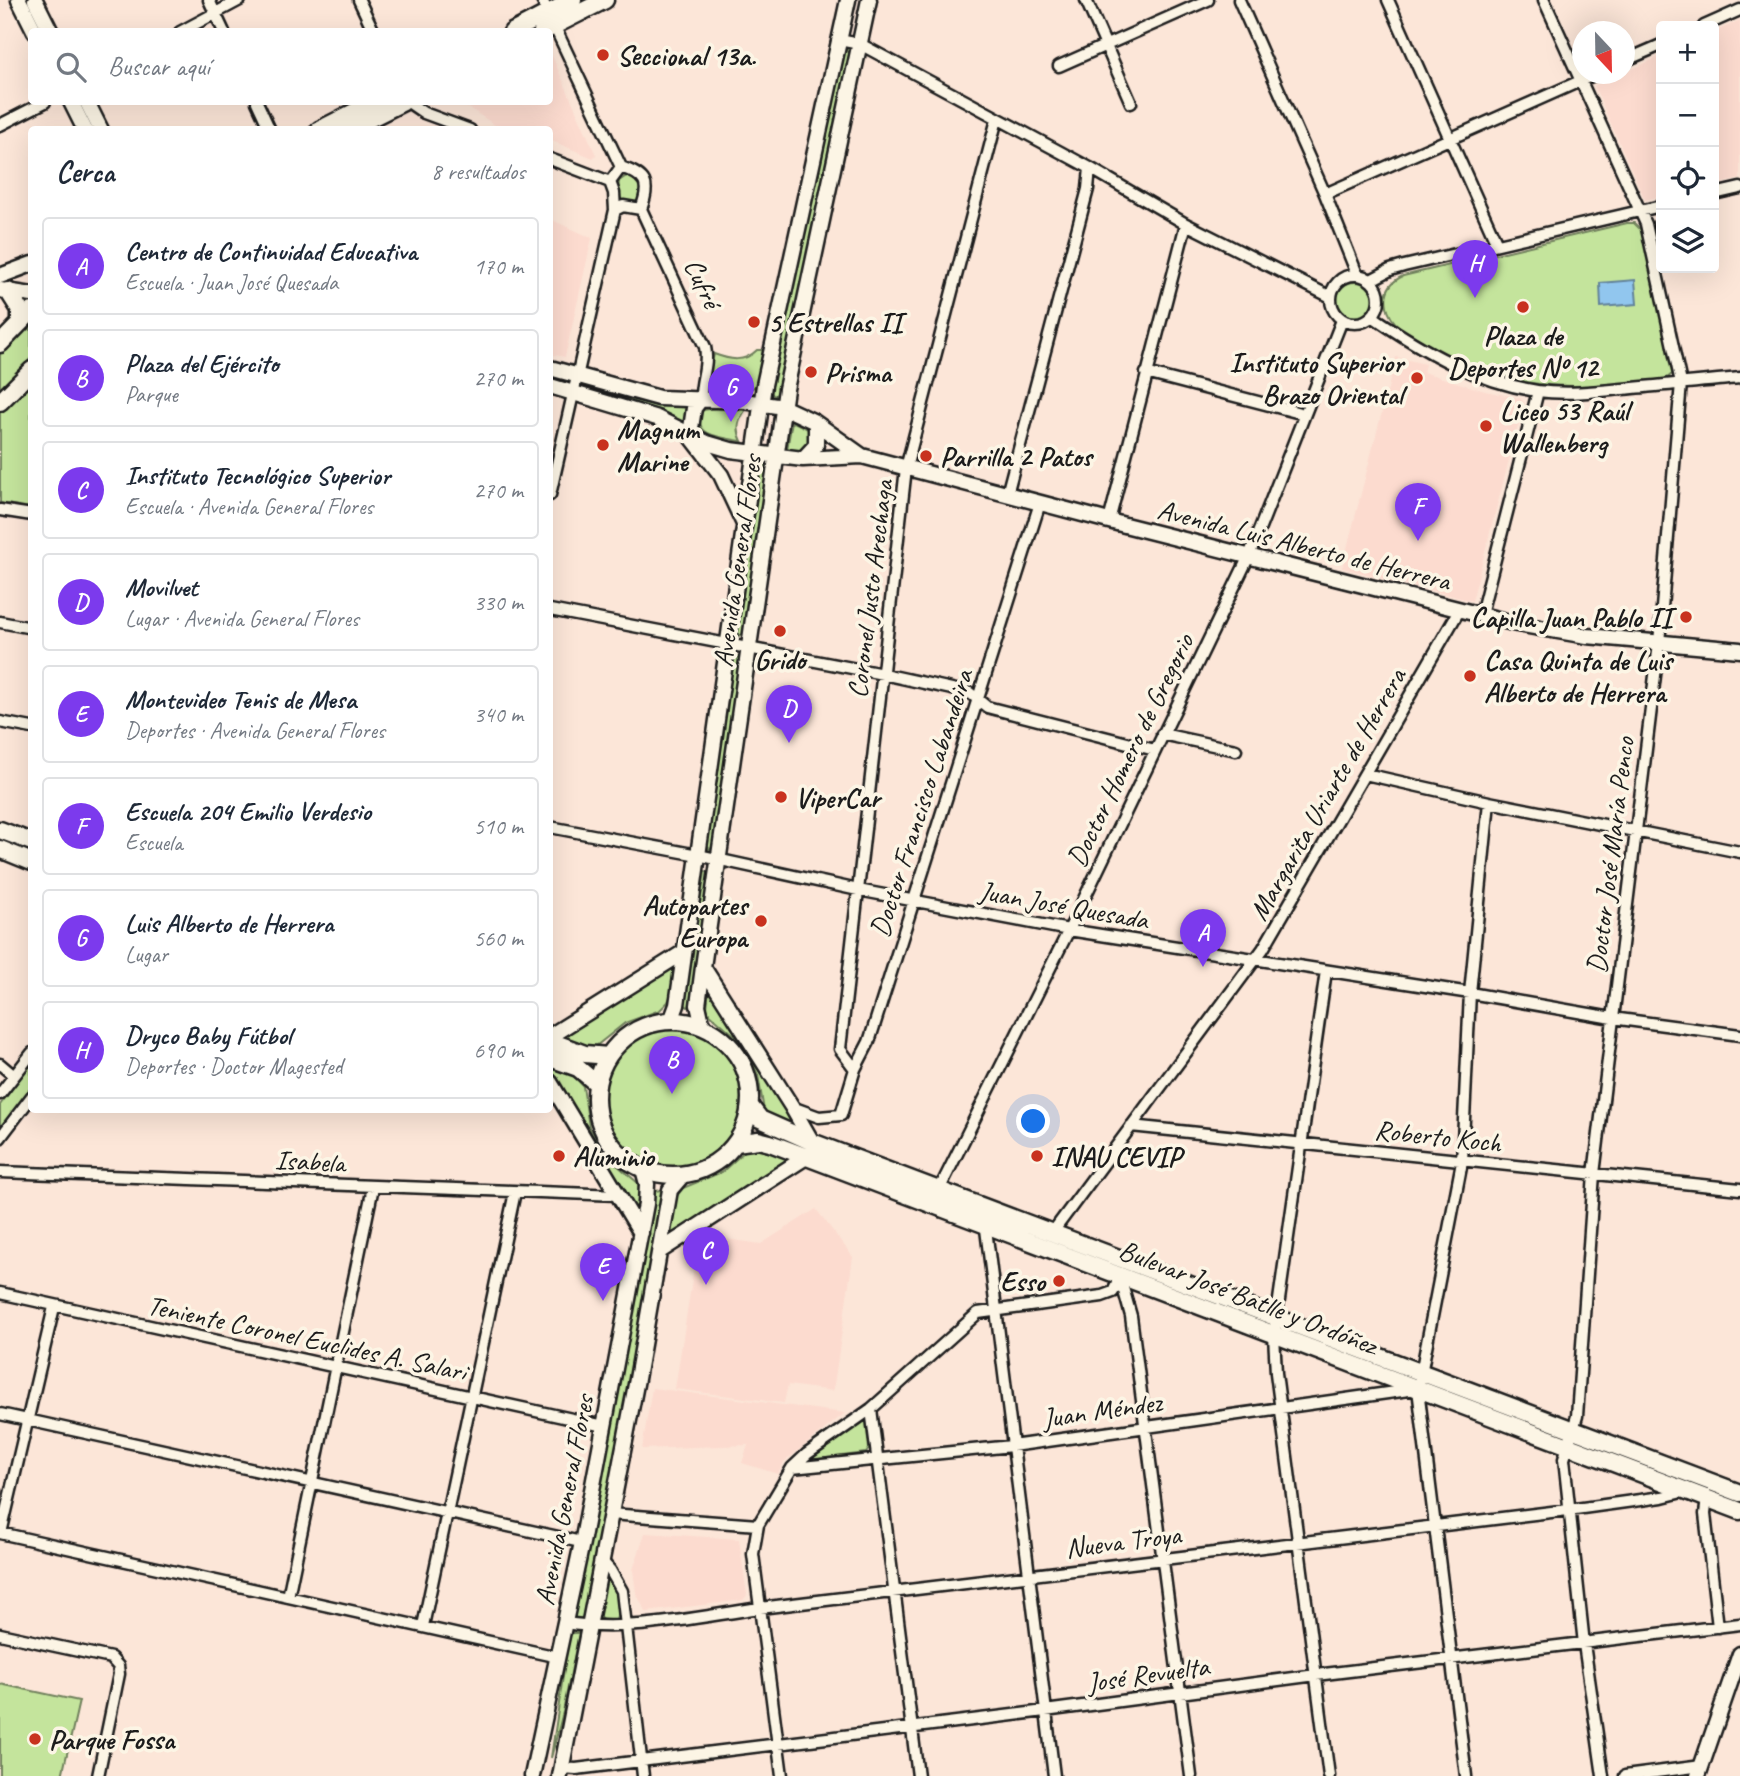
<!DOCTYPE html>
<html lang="es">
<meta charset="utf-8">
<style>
:root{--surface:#fff;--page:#f2f2f3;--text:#1f2937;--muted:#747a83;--line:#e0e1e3;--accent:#7c3aed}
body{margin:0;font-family:Caveat,sans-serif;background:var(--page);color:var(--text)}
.controls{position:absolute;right:21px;top:21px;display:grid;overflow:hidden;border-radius:7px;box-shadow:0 7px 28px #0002}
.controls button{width:63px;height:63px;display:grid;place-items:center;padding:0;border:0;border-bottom:2px solid var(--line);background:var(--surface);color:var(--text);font:35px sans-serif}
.compass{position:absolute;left:1572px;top:21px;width:63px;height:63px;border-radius:50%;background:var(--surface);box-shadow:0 7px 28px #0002;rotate:158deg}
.you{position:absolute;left:1034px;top:1122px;width:24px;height:24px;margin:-18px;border:5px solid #fff;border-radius:50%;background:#1a73e8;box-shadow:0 0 0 10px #1a73e833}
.badge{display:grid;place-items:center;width:46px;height:46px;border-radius:50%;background:var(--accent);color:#fff;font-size:23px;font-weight:700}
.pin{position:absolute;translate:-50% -58px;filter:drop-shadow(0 2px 4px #0008)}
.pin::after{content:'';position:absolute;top:37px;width:24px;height:21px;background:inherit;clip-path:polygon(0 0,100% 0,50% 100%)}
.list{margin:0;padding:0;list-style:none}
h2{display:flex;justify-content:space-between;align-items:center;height:91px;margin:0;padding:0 28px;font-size:30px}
h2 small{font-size:23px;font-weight:400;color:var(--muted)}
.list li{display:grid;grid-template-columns:46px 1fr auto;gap:21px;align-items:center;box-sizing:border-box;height:98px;margin:0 14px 14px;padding:0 14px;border:2px solid var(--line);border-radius:7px}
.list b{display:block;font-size:26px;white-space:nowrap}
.list p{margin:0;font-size:23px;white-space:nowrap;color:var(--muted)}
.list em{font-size:23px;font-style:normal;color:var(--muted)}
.icon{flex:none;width:38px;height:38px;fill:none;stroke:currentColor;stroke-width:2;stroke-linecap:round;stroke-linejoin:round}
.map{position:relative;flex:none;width:1740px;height:1776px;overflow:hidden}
.search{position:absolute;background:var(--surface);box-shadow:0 7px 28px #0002;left:28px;top:28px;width:525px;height:77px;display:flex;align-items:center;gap:18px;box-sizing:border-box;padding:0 24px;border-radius:7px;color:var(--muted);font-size:26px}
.panel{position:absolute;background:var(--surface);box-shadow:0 7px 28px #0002;left:28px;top:126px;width:525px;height:987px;border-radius:7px}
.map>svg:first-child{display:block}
</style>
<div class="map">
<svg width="1740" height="1776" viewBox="0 0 1740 1776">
<rect width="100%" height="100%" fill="#fce6d8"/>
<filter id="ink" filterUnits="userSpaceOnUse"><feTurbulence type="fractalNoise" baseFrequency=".0143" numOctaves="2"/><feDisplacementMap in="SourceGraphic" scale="14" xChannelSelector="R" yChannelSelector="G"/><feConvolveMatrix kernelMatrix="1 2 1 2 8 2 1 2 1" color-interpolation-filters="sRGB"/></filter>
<g filter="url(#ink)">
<path fill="#fcdbcf" d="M1740 20V179L1714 185V32Z
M552 56 596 155 593 158 550 140V130L514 129 495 125 460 102H550V58Z
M1661 56V196L1645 200 1594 86Z
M550 219 592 238 565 357 550 354Z
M1396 357 1425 364 1423 372 1485 391 1520 398 1524 403 1472 601 1342 568Z
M816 1209 853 1257 833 1391 788 1385 784 1403 675 1389 699 1235 761 1244Z
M652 1388 845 1413 784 1462 778 1474 742 1463 748 1445 642 1449Z
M645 1533 739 1539 747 1595 743 1600 646 1612 636 1593 633 1570Z"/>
<path fill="#c4e49c" stroke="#70805c" stroke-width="2" d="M848 50 851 55 778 393 774 396 770 392 844 51Z
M628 175 636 177 643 186 638 203H623C618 197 618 189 619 181Z
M1627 223H1634L1643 232 1671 365 1672 374 1666 379C1568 390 1511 394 1423 343 1409 335 1389 323 1387 306 1384 292 1390 282 1403 276Z
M1337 300a18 18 0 1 1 36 0a18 18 0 1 1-36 0Z
M31 322V358L0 391V354Z
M757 350H763L757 384C749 395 723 393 711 388L708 379 714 354C730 360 744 363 757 350Z
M31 380V508L0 503V412Z
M593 387 646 403 686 407 687 413 684 423 653 409 592 390Z
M723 407 747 408C739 419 735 428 742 441 723 438 689 436 703 410Z
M792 421 810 430 813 438 800 452 787 449Z
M762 463H766L768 467 745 631 744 634 738 636 736 631Z
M738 657 741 663 714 848 709 849 707 845 733 659Z
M705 871 711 873 692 1005 688 1007 684 1004Z
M674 964 671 995 668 1002 660 1010 625 1023 596 1046H587L564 1037 563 1035Z
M709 988 794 1122 793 1124 769 1116 764 1111 758 1075 751 1060 734 1035 709 1013 707 1008Z
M603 1098a69 69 0 1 1 138 0a69 69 0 1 1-138 0Z
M31 1064V1090L0 1132V1105Z
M550 1067 574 1076 583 1086 589 1127 602 1152 638 1183 639 1195 636 1210 632 1209 550 1075Z
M760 1147 785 1157 787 1161 672 1235 670 1231 677 1196 683 1188 722 1172 746 1150Z
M661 1190 662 1192C640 1336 611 1478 582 1620H572L613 1422 655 1191Z
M866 1420 869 1449 866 1453 811 1460 810 1457Z
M608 1580H611C618 1591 622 1608 616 1620L605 1622 598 1616 604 1582Z
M573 1633H579L563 1712 551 1758 569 1635Z
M0 1684 79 1701 62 1776H0Z"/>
<path fill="#91c6ee" stroke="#62829a" stroke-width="2" d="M1635 280 1637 304 1601 307 1600 283Z"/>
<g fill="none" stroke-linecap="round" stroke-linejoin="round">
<g stroke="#1c1c1c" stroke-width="15">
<path id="minor" d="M209 0 224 32
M359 0 374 32
M542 0 621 167 610 182
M1086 0 1131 103
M1239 0 1325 194 1357 274
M1388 0 1497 244
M1544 0 1646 224 1681 383 1659 643 1594 1174 1577 1416 1564 1459 1584 1644 1603 1776
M1704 26 1740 10
M180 32 240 0
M839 40 860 44 1090 168 1186 224 1331 297
M1624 61 1661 45
M1059 66 1208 0
M257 102 270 130
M408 102 424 113 470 130
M0 125 45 102
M550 159 610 182
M621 167C646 176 651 183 641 209L705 347C709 365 700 381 701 399
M1325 194 1596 74
M1714 194 1740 188
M615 210 623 206 641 209
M1331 299a24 24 0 1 1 48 0a24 24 0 1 1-48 0Z
M1371 280 1390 270 1404 266 1661 206
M1372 316C1423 351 1475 381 1537 391 1569 395 1601 391 1633 388 1669 385 1704 381 1740 378
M1146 373 1304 414
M1007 494 1088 189 1090 168
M550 495 615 210 614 193 610 182
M0 510 32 515
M1109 521 1186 224
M550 610 883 674 970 693 987 707 1155 750
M1481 614 1538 391
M0 622 32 628
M0 722 32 728
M1162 734 1236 750
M1365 774 1489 802 1740 852
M550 827 698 855 858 890 1069 930 1470 993 1612 1018 1740 1035
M1326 971 1274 1335 1276 1373 1329 1776
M0 1064 13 1075
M855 1069 840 1049 906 468 997 119
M0 1094 32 1053
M792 1107 819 1117 841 1115 855 1069 869 1042 1040 503
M1131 1126 1740 1189
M0 1138 32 1096
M0 1172 618 1195
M939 1190 1069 930 1249 556 1342 320
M985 1221 1054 1776
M1052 1233 1263 949 1460 609
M1120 1277 1131 1316 1191 1776
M0 1293 604 1426
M871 1409 918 1776
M0 1414 581 1542
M792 1468 1012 1446 1416 1389
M1707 1498 1705 1514 1718 1627
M610 1514 758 1525
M0 1533 558 1657
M1 1533 54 1307
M601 1560 610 1570 622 1591 643 1776
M288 1597 373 1187
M565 1623C630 1633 696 1617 760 1608L1568 1510 1662 1497 1686 1491
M423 1626 515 1192
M0 1634 111 1658 118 1666 119 1674 98 1776
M562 1768 576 1769 1045 1711 1316 1675 1740 1624
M782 1776 753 1554 758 1525 792 1468 807 1454 871 1409 978 1313 1102 1296 1113 1292 1120 1277
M1466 1776 1418 1389 1462 1162 1470 993 1489 802
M1625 1776 1702 1766"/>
</g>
<g stroke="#1c1c1c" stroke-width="19">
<path id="secondary" d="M19 0 35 32
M35 0 51 32
M71 102 85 130
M87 102 101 130
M0 276 32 264
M0 290 32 295
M550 368 659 398 744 401 783 407 813 421 862 456 1109 521 1517 624 1587 636 1740 650
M550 386 657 418 707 443 731 450 803 459 862 456
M701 399 694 408 690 435 721 475 744 524
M803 459 816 445V423
M703 967 792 1107 812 1142
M671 1021 677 1005 764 385 848 0
M703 1027 698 1005 703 967 786 389 869 0
M550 1036 684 952
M550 1082 641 1233
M660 1251 806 1157
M532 1776 583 1538 646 1204 647 1184 643 1169
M560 1776 637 1379 670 1190 683 1175
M1698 1776 1740 1654"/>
</g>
<g stroke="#1c1c1c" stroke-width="21">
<path id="primary" d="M512 32 573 0
M542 32 605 0
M319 130 374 102
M347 130 403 102
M8 291 20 310V322
M0 344 32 311
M0 402 32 370
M0 830 32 842
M0 849 32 862
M596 1098a77 77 0 1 1 154 0a77 77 0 1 1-154 0Z
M550 1041 585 1054 608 1056
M550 1058 578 1068 597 1084
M750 1106 760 1119 812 1142 1740 1493
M736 1143 758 1140 770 1143 1740 1511"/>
</g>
<use href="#minor" stroke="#fcf5e5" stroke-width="10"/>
<use href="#secondary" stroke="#fcf5e5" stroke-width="14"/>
<use href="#primary" stroke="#fcf5e5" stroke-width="16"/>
</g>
</g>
<g fill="#c8321e" stroke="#fcf5e5" stroke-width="2.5">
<circle cx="603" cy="55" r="7"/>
<circle cx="1523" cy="307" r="7"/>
<circle cx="754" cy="322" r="7"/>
<circle cx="811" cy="372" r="7"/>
<circle cx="1417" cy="378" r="7"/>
<circle cx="1486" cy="426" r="7"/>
<circle cx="603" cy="445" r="7"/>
<circle cx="926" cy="456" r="7"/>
<circle cx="1686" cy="617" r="7"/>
<circle cx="780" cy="631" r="7"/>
<circle cx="1470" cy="676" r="7"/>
<circle cx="781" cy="797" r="7"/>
<circle cx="761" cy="921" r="7"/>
<circle cx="559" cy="1156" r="7"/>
<circle cx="1037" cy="1156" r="7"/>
<circle cx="1059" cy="1281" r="7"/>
<circle cx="35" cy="1739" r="7"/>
</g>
<g text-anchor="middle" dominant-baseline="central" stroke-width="7" stroke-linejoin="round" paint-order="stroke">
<g font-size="28" font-weight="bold" fill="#1c1c1c" stroke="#fcf5e5" text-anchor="start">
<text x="617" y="55">Seccional 13a.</text>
<text x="768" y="322">5 Estrellas II</text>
<text x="1523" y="335" text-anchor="middle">Plaza de<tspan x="1523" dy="32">Deportes Nº 12</tspan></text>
<text x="1403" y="362" text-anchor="end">Instituto Superior<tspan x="1403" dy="32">Brazo Oriental</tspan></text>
<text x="825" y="372">Prisma</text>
<text x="1500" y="410">Liceo 53 Raúl<tspan x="1500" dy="32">Wallenberg</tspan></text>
<text x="617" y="429">Magnum<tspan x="617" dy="32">Marine</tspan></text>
<text x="940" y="456">Parrilla 2 Patos</text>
<text x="1672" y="617" text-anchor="end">Capilla Juan Pablo II</text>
<text x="780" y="659" text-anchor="middle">Grido</text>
<text x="1484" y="660">Casa Quinta de Luis<tspan x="1484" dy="32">Alberto de Herrera</tspan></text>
<text x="795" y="797">ViperCar</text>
<text x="747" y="905" text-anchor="end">Autopartes<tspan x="747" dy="32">Europa</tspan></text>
<text x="573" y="1156">Aluminio</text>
<text x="1051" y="1156">INAU CEVIP</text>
<text x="1045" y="1281" text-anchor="end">Esso</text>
<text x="49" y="1739">Parque Fossa</text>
</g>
<g font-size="28" fill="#1c1c1c" stroke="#fcf5e5">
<text transform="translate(703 283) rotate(65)">Cufré</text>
<text transform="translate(1304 545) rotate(14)">Avenida Luis Alberto de Herrera</text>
<text transform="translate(737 561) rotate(-82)">Avenida General Flores</text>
<text transform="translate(870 589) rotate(-83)">Coronel Justo Arechaga</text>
<text transform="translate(1130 750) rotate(-64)">Doctor Homero de Gregorio</text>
<text transform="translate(1327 794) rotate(-60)">Margarita Uriarte de Herrera</text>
<text transform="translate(921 803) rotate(-72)">Doctor Francisco Labandeira</text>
<text transform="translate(1610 855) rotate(-83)">Doctor José María Penco</text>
<text transform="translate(1064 905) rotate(10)">Juan José Quesada</text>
<text transform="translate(1438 1136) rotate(6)">Roberto Koch</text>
<text transform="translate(310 1161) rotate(3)">Isabela</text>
<text transform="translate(1248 1297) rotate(21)">Bulevar José Batlle y Ordóñez</text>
<text transform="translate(307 1338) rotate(12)">Teniente Coronel Euclides A. Salari</text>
<text transform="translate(1102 1410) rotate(-8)">Juan Méndez</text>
<text transform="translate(564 1500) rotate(-79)">Avenida General Flores</text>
<text transform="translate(1123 1541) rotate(-7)">Nueva Troya</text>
<text transform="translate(1148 1674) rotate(-8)">José Revuelta</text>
</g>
</g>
</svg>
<div class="controls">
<button>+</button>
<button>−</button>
<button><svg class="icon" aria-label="locate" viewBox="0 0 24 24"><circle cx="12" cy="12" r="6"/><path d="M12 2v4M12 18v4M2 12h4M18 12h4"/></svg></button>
<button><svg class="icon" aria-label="layers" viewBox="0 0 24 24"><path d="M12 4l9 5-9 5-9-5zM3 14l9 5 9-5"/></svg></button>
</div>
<svg class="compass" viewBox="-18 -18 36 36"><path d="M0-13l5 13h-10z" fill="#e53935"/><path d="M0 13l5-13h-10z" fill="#747a83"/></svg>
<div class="you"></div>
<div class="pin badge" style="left:1203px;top:967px">A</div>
<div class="pin badge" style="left:672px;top:1094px">B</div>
<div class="pin badge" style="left:706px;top:1285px">C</div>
<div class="pin badge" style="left:789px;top:743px">D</div>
<div class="pin badge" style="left:603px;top:1301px">E</div>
<div class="pin badge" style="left:1418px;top:541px">F</div>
<div class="pin badge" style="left:731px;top:422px">G</div>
<div class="pin badge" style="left:1475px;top:298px">H</div>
<div class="search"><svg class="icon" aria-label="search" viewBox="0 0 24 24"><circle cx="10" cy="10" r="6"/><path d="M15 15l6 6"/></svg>Buscar aquí</div>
<section class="panel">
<h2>Cerca<small>8 resultados</small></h2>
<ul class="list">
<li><span class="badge">A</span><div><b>Centro de Continuidad Educativa</b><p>Escuela · Juan José Quesada</p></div><em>170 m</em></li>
<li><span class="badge">B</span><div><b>Plaza del Ejército</b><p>Parque</p></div><em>270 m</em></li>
<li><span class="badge">C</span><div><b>Instituto Tecnológico Superior</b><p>Escuela · Avenida General Flores</p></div><em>270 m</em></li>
<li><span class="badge">D</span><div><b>Movilvet</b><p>Lugar · Avenida General Flores</p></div><em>330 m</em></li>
<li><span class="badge">E</span><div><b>Montevideo Tenis de Mesa</b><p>Deportes · Avenida General Flores</p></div><em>340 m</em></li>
<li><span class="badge">F</span><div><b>Escuela 204 Emilio Verdesio</b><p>Escuela</p></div><em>510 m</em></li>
<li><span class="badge">G</span><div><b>Luis Alberto de Herrera</b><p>Lugar</p></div><em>560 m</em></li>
<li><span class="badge">H</span><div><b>Dryco Baby Fútbol</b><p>Deportes · Doctor Magested</p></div><em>690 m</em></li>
</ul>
</section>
</div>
